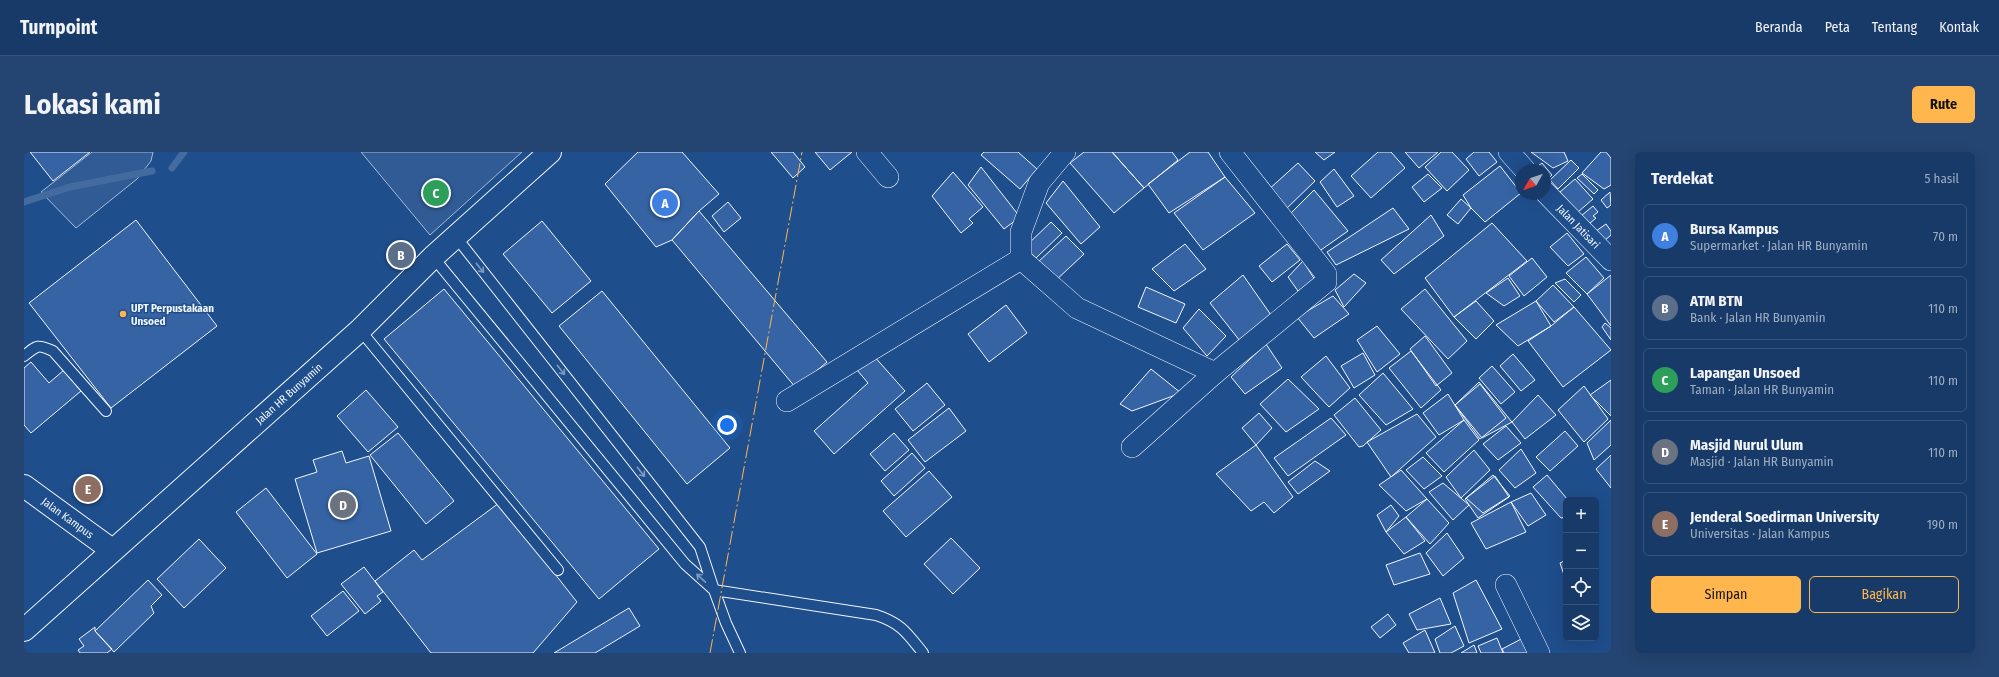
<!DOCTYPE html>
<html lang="id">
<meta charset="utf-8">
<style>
:root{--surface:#173a69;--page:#244571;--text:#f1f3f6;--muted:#9eadc0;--line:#36547d;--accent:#ffb74d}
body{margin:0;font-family:"Fira Sans Condensed",sans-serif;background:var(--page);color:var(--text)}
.controls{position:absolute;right:12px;bottom:12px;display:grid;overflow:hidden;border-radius:6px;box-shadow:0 4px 16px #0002}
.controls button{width:36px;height:36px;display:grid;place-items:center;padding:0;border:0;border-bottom:1px solid var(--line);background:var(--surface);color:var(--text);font:20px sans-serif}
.compass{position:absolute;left:1491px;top:12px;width:36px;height:36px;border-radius:50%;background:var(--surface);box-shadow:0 4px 16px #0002;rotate:230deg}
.you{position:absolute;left:703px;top:273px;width:14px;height:14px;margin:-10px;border:3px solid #fff;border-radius:50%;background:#1a73e8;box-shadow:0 0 0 6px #1a73e833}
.badge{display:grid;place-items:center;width:26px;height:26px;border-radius:50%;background:var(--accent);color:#fff;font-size:13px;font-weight:700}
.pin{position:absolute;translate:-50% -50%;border:2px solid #fff;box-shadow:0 1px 4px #0006}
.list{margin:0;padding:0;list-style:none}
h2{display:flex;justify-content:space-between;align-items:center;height:52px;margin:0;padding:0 16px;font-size:17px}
h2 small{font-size:13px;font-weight:400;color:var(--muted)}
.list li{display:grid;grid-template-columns:26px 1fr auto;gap:12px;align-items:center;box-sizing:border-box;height:64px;margin:0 8px 8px;padding:0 8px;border:1px solid var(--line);border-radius:6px}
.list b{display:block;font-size:15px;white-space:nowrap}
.list p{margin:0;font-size:13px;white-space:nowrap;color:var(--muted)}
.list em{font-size:13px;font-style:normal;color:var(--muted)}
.actions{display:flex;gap:8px;padding:12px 16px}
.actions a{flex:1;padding:9px 0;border:1px solid var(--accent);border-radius:6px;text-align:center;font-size:14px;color:var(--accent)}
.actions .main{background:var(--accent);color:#111}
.icon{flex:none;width:22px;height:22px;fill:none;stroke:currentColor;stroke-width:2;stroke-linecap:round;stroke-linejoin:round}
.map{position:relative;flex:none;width:1587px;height:501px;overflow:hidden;border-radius:6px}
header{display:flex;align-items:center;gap:24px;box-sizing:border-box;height:56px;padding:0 20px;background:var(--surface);border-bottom:1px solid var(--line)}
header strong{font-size:19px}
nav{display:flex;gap:22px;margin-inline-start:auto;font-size:14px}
.intro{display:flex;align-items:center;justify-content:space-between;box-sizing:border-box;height:96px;padding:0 24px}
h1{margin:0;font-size:28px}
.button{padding:10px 18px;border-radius:6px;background:var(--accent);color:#111;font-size:14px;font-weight:700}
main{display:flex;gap:24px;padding:0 24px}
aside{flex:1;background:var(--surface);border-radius:6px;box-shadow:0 4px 16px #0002}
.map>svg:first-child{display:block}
</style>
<header>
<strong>Turnpoint</strong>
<nav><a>Beranda</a><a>Peta</a><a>Tentang</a><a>Kontak</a></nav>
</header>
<div class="intro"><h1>Lokasi kami</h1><a class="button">Rute</a></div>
<main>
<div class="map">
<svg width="1587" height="501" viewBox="0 0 1587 501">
<rect width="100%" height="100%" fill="#1f4e8c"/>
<path fill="#305b95" stroke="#a8bbd7" d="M68 0H129L127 9 113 27 52 76 17 40Z
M337 0H498L406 83Z"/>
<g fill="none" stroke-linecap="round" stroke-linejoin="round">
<path stroke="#446ba0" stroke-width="7" d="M148 16 160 0
M0 50 46 35 128 19"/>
</g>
<path fill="#3563a3" stroke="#f2f6ff" d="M6 0H66L29 29Z
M614 0H658L695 42 675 59 648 88 632 95 581 32Z
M747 0H769L781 15 769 26Z
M791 0H828L806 18Z
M960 0H994L1013 17 996 37 957 3Z
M1060 0H1088L1120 36 1090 61 1046 11Z
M1088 0H1148L1154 8 1120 36Z
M1166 0H1184L1201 25 1145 61 1124 32Z
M1291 0H1311L1300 8Z
M1354 0H1367L1381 16 1347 46 1327 24Z
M1381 0H1414L1395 16Z
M1417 0H1428L1445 18 1423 39 1401 15Z
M1450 0H1465L1473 10 1455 24 1442 7Z
M1507 0H1540L1544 9 1529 16Z
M1577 0H1582L1587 6V33L1580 37 1558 21Z
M1547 8 1555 16 1534 37 1526 28Z
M1274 11 1291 29 1261 58 1243 39Z
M1518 11 1528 23 1524 27 1521 23V18H1517L1514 14Z
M1476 14 1497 41 1461 70 1447 56 1439 43Z
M957 15 996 65 980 77 944 33Z
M1310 17 1330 44 1313 55 1296 30Z
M929 20 959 55 945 67 949 71 937 81 908 44Z
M1404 22 1418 36 1400 50 1388 35Z
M1558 22 1574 38 1570 42 1553 26Z
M1201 25 1231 61 1179 98 1150 61Z
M1551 27 1569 47 1554 60 1536 40Z
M1039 29 1076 75 1057 92 1022 51Z
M1290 38 1324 79 1294 100 1264 64Z
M1586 40 1587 53 1583 56 1577 48Z
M1437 47 1447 56 1434 72 1423 63Z
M704 50 717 66 700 80 688 64Z
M1569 54 1574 60 1569 64 1572 66 1565 72 1557 64Z
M1369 56 1385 77 1312 113 1303 100Z
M675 59 803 210 772 236 648 88Z
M1407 63 1420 84 1370 122 1357 108Z
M112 68 193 174 87 256 5 151Z
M518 69 567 129 528 161 479 102Z
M1027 70 1038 81 1012 106 1001 95Z
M1468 71 1503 109 1430 165 1401 126Z
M1582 72 1587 79V83L1580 89 1572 79Z
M1543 81 1560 102 1544 114 1526 95Z
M1042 84 1060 102 1030 130 1013 111Z
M1161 92 1182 117 1150 139 1128 117Z
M1263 92 1276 108 1248 130 1235 114Z
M1562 105 1580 126 1563 142 1542 121Z
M1508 106 1523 125 1500 144 1485 124Z
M1279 109 1291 128 1274 139 1264 125Z
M1330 122 1342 131 1320 155 1311 138Z
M1219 123 1247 163 1216 189 1186 151Z
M1587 123V174L1563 142Z
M1484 126 1496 144 1480 154 1462 141Z
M1541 127 1557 143 1550 150 1531 131Z
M1529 133 1550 155 1530 170 1512 149Z
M1122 135 1161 152 1152 171 1114 155Z
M420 137 635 397 575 447 360 187Z
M1401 137 1443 189 1424 207 1377 157Z
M578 139 706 296 663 332 535 174Z
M1309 144 1325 162 1290 186 1273 165Z
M1452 149 1470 169 1452 187 1430 165Z
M1512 149 1527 174 1494 194 1472 173Z
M982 153 1003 181 965 210 944 182Z
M1550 155 1587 198 1539 235 1504 189 1527 174Z
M1175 157 1202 184 1183 204 1159 176Z
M1581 171 1587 176V188L1578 175Z
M1353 174 1376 202 1353 220 1333 188Z
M1401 184 1428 221 1412 234 1386 197Z
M1242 192 1258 216 1221 242 1207 225Z
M1387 199 1417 238 1397 256 1365 216Z
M1339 201 1351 223 1330 236 1317 214Z
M1489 202 1511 228 1497 239 1476 214Z
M849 203 881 239 810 302 790 279 844 231 833 218Z
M1302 204 1326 236 1305 255 1277 225Z
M7 210 25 231 40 218 57 239 7 281 0 273V216Z
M1468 214 1491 240 1477 252 1455 226Z
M1127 217 1157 241 1108 259 1096 252Z
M1359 221 1389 257 1362 273 1335 243Z
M1264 227 1295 257 1262 280 1236 252Z
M1587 228V264L1566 243Z
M1455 230 1488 270 1458 286 1431 253Z
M903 231 921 253 889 279 871 257Z
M1456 232 1482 266 1456 287 1431 253Z
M1560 234 1584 267 1560 290 1534 258Z
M342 238 374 275 344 300 313 264Z
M1424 242 1440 268 1415 283 1399 261Z
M1514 243 1532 263 1501 287 1488 270Z
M1331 246 1357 278 1339 294 1335 295 1310 263Z
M925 256 942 279 901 310 884 288Z
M1235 261 1248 276 1232 293 1218 276Z
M1393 262 1412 285 1367 325 1343 290Z
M1307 266 1322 283 1264 324 1250 306Z
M1440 268 1455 288 1420 320 1402 301Z
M1587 268V293L1570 308 1563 291Z
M1482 274 1497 291 1474 308 1459 292Z
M1541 279 1554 294 1526 319 1512 305Z
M374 281 430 349 402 372 346 303Z
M870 281 885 298 861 319 846 302Z
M1232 293 1269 345 1250 361 1240 350 1227 359 1192 322Z
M1497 297 1512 321 1491 336 1475 318Z
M1450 298 1466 318 1437 346 1422 325Z
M318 299 322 311 345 304 367 379 293 401 271 327 293 320 289 308Z
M888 301 901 316 870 344 857 329Z
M1587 303V336L1572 317Z
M1399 305 1418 324 1400 337 1382 318Z
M1291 309 1306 319 1274 342 1264 330Z
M1377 318 1403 347 1382 359 1355 333Z
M905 319 928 345 882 385 859 359Z
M1469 323 1486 344 1459 361 1442 346Z
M1523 323 1544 348H1542V365L1537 366 1509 335Z
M1471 324 1485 345 1454 366 1441 347Z
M1419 331 1445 353 1429 368 1405 340Z
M242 336 293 402 263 426 212 360Z
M1507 341 1522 363 1504 374 1487 350Z
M1403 347 1425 371 1406 392 1382 365Z
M1487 350 1502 380 1462 397 1447 371Z
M475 351 553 450 509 501H407L351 429 390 398 398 408Z
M1367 353 1375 364 1362 380 1353 363Z
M1382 365 1401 389 1380 402 1362 380Z
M1423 381 1440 406 1419 424 1402 401Z
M927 386 956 416 929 442 900 412Z
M175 387 202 416 160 456 133 427Z
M1396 401 1406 422 1370 433 1362 413Z
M1542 408V429L1536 411Z
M340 415 359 440 353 444 357 449 341 462 317 432Z
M124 428 138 443 127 454 130 461 90 500 71 479Z
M1452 428 1478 477 1445 491 1429 441Z
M319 439 335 459 303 484 287 464Z
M1416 446 1427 472 1393 478 1385 462Z
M605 456 616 474 571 501H530Z
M1364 462 1372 473 1356 486 1347 475Z
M1431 474 1440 494 1427 501H1416L1411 487Z
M71 475V479L88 497 83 501H56L54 498 60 494 55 487Z
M1401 478 1411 501H1385L1379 491Z
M1503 484 1512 501H1480L1478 497Z
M1473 486 1479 501H1457L1454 494Z
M1450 493 1453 501H1437Z"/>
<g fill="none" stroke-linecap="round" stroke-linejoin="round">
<g stroke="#f2f6ff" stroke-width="12">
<path id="service" d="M409 105 661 412 690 438 676 395 432 85
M336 178 534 418
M0 204C13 193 14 192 29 199L82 259
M716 501 702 471 690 438 852 463C877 471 883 481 899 501"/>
</g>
<g stroke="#f2f6ff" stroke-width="22">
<g id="minor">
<path d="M843 0 864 25"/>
<path d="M1041 0 1015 31 997 80V107L1053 156 1191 221"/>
<path d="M1485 0 1501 18"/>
<path id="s1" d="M1521 40 1587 108"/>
<path d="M763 249 997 107"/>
<path d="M1108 295 1191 221 1302 130V122L1206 0"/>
<path d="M1482 433 1515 501"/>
</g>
</g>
<g stroke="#f2f6ff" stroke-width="24">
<g id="tertiary">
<path id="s2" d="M0 334 88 398"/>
</g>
</g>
<g stroke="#f2f6ff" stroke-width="24">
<g id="secondary">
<path id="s3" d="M0 478 336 178 409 105 526 0"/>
</g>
</g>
<use href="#service" stroke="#1f4e8c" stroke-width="10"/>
<use href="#minor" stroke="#1f4e8c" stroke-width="21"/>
<use href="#tertiary" stroke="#1f4e8c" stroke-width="22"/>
<use href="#secondary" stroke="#1f4e8c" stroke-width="22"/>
<path stroke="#ffb74d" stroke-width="1" stroke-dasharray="14 3 2 3" stroke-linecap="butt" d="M686 501 778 0"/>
</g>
<defs><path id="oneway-shaft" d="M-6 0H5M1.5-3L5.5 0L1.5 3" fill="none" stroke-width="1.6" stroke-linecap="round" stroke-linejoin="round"/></defs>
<g stroke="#7e9ac0">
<use href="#oneway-shaft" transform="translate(456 116) rotate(52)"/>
<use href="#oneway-shaft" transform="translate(537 218) rotate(52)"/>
<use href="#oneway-shaft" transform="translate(617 320) rotate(52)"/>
<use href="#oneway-shaft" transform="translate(677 426) rotate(-137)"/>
</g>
<circle fill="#ffb74d" stroke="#1f4e8c" stroke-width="1.5" cx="99" cy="162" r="4"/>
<g text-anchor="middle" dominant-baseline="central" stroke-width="3" stroke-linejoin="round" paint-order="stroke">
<g font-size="11" fill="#f2f6ff" stroke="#1f4e8c">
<text stroke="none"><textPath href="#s1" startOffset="48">Jalan Jatisari</textPath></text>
<text stroke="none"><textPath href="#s3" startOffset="355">Jalan HR Bunyamin</textPath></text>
<text stroke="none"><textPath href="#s2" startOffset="54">Jalan Kampus</textPath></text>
</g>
<g font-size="11" font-weight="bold" fill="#f2f6ff" stroke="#1f4e8c" text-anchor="start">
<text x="107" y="156">UPT Perpustakaan<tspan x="107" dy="13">Unsoed</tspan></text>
</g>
</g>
</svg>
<div class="controls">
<button>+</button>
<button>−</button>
<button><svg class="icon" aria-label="locate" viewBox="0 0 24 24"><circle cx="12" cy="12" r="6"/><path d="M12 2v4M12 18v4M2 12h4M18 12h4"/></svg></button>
<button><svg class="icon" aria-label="layers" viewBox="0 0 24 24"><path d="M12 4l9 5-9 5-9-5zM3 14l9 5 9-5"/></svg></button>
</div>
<svg class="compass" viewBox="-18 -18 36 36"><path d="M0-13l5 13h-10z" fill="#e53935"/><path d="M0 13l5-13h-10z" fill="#9eadc0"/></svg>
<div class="you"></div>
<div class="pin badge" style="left:641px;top:51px;background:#3f7fe0">A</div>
<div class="pin badge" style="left:377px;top:103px;background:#5c6f8a">B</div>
<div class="pin badge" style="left:412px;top:41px;background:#2e9e5b">C</div>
<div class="pin badge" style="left:319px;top:353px;background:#6b7280">D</div>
<div class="pin badge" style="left:64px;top:337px;background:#8d6e63">E</div>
</div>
<aside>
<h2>Terdekat<small>5 hasil</small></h2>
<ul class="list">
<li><span class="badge" style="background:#3f7fe0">A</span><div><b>Bursa Kampus</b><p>Supermarket · Jalan HR Bunyamin</p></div><em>70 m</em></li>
<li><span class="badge" style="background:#5c6f8a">B</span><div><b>ATM BTN</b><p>Bank · Jalan HR Bunyamin</p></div><em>110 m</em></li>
<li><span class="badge" style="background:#2e9e5b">C</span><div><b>Lapangan Unsoed</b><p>Taman · Jalan HR Bunyamin</p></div><em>110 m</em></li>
<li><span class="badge" style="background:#6b7280">D</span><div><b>Masjid Nurul Ulum</b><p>Masjid · Jalan HR Bunyamin</p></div><em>110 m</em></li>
<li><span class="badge" style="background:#8d6e63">E</span><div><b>Jenderal Soedirman University</b><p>Universitas · Jalan Kampus</p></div><em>190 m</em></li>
</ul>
<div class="actions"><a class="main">Simpan</a><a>Bagikan</a></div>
</aside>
</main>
